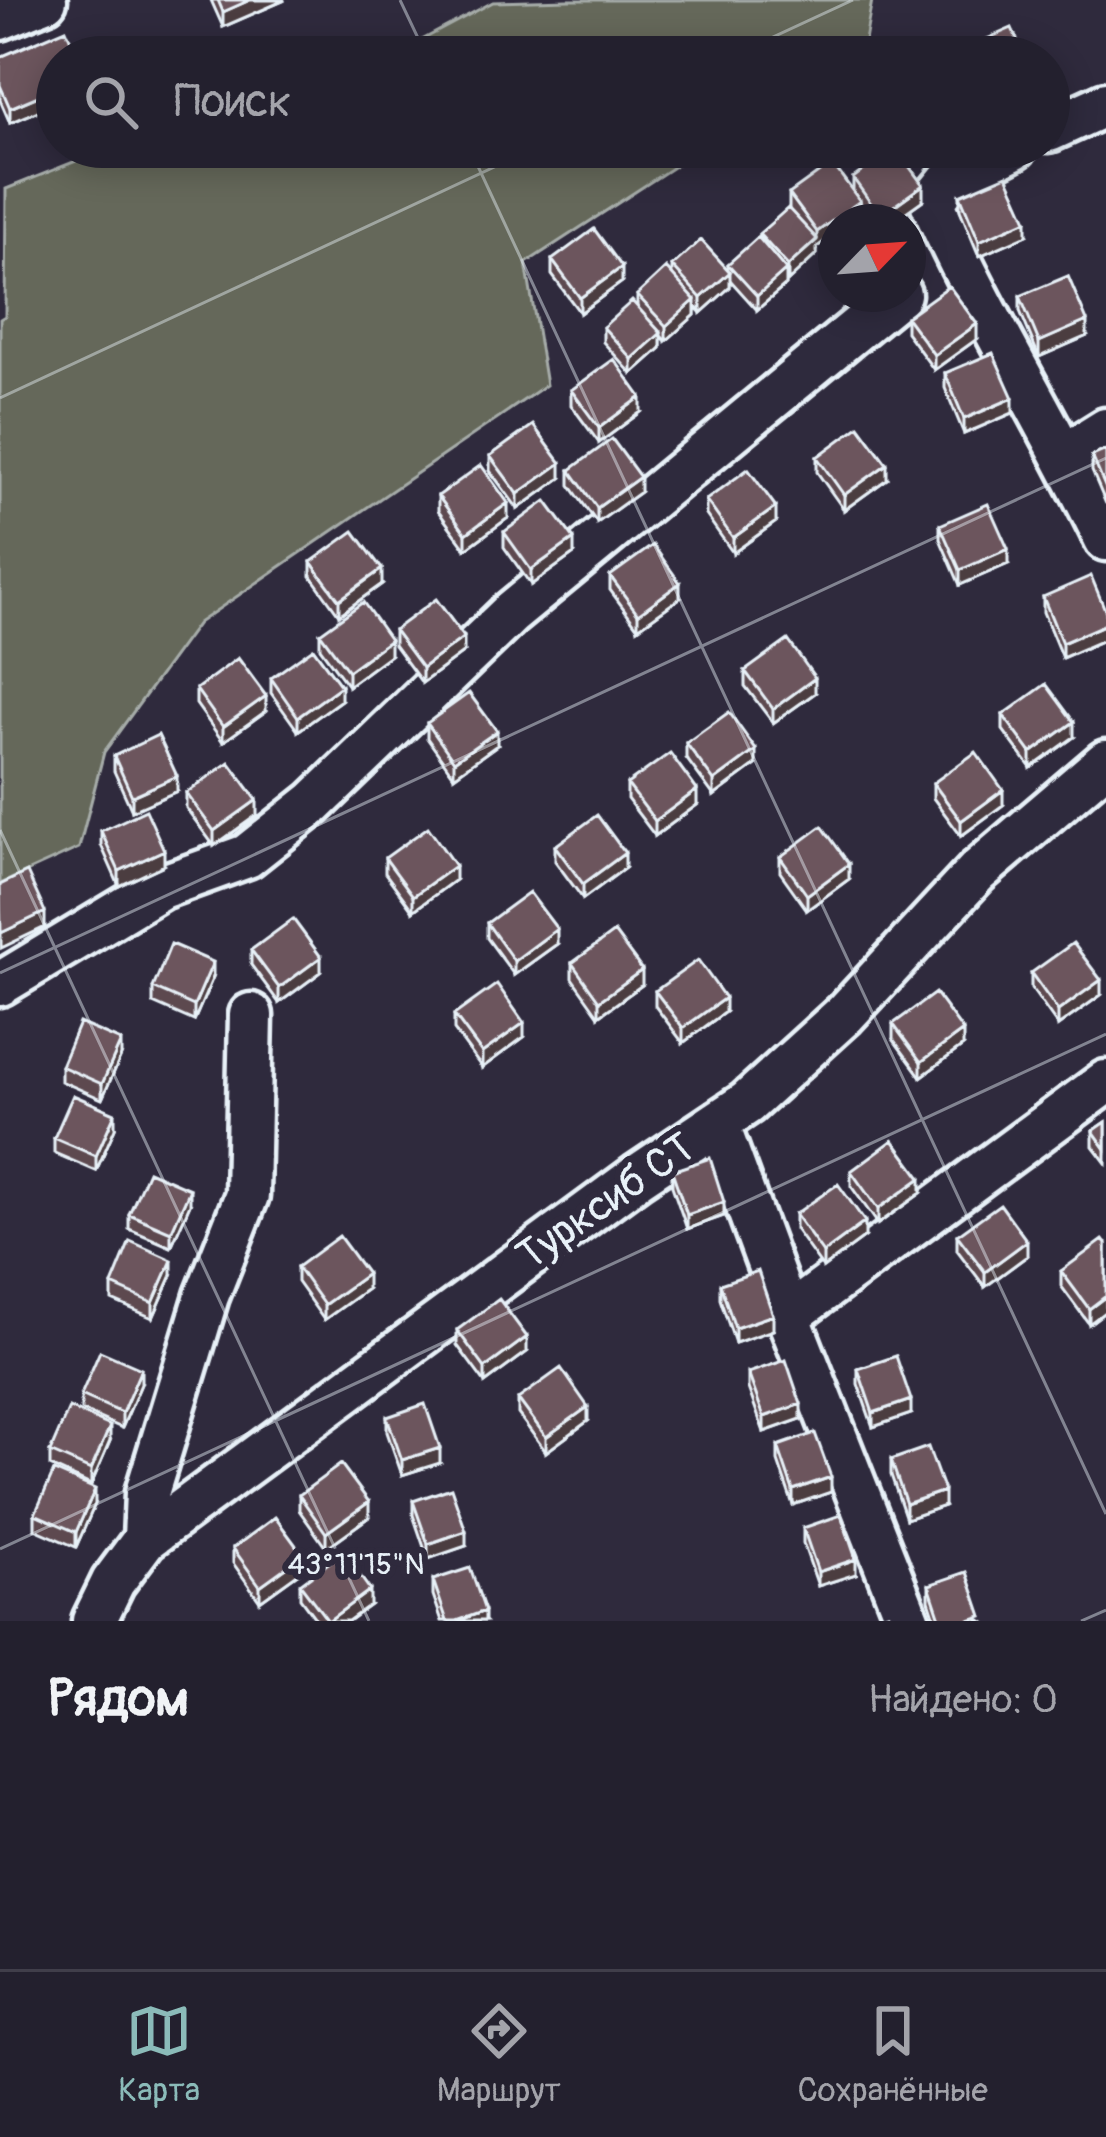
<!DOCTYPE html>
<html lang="ru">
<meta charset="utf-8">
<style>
:root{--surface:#23202e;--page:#2b2836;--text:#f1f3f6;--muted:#a3a3aa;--line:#403e4a;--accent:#8bbbb9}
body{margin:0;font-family:Pangolin,sans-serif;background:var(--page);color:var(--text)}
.compass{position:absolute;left:818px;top:204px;width:108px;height:108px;border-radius:50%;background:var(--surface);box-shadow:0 6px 30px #0003;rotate:65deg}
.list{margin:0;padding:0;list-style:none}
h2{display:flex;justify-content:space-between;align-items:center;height:156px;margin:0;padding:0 48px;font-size:51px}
h2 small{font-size:39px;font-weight:400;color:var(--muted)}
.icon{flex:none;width:66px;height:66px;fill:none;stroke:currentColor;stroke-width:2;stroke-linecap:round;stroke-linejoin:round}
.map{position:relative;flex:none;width:1106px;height:1621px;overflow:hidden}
.search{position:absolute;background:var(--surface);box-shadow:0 6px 30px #0003;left:36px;right:36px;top:36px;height:132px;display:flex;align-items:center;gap:30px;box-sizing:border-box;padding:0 42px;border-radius:66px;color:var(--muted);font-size:45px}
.sheet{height:348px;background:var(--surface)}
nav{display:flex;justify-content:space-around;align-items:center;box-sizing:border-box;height:168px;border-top:3px solid var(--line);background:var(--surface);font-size:33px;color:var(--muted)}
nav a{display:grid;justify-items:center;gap:6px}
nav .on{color:var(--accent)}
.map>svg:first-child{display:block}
</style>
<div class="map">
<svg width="1106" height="1621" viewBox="0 0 1106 1621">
<rect width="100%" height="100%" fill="#2f2a3d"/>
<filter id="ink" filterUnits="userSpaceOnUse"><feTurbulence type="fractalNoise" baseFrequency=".00833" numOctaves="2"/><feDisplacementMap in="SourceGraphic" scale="24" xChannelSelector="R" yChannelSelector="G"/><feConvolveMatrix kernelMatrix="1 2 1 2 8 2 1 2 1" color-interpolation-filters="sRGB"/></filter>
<g filter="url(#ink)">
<path fill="#65685a" stroke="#a6aca9" stroke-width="3" d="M569 0H872L865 41 842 57H390L493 2Z
M111 147H704L526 263 546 385 198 623 104 752 79 848 0 884V319L5 316 6 189Z"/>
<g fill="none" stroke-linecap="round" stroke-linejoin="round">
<g stroke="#e8f1f8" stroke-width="51">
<path id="minor" d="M0 18 45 0
M1049 130 1106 104
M1015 147 949 181 932 202C983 317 1051 425 1106 539
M1066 455 1106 430
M0 984 161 887 247 856 314 803 511 613 899 294
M717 1123 788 1316 908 1621
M788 1316 1106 1082
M145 1539 147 1493 207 1296 247 1195 251 1015
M94 1621 113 1582 145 1539 638 1176 747 1103 845 1014 977 872 1106 762"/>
</g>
<use href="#minor" stroke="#2f2a3d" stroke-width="42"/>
</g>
<path fill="#5d4950" stroke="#e8f1f8" stroke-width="3" d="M211 0H285L223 27Z
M0 57H57V103L10 123 0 100Z
M853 178 923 200 892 222H874L860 202V216L851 222H836V233L817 247V254L788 281 786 278V285L757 310 730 280V287L701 313 695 306V315L666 341 661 336V348L632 374 603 342V327L637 306V295L672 275V266L728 270V264L759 239V234L789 209V194L853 192Z
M960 195 1027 235 979 256 960 210Z
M552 260 622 282 580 313 552 275Z
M1020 296 1087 336 1039 357 1020 311Z
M906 317 977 339 934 370 906 332Z
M945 373 1013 413 964 434 945 388Z
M571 390 641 412 599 443 571 405Z
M1106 450V504L1092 471V456Z
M490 456 561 478 518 509 490 471Z
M817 457 887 479 844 510 817 472Z
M570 470 640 492 597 523 570 485Z
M438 496 508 518 466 549 438 511Z
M706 500 776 522 733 553 706 515Z
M940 525 1008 564 960 585 940 539Z
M504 532 574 554 531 585 504 547Z
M311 562 382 584 339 615 311 576Z
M610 576 680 598 638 628 610 590Z
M1043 597 1106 612V639L1062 658 1043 612Z
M394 630 464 652 422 683 394 645Z
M320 633 390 655 348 686 320 648Z
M745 671 815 693 773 723 745 686Z
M271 678 341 700 298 731 271 693Z
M196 689 266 711 223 742 196 704Z
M1003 715 1074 737 1031 768 1003 730Z
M427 723 497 745 454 776 427 738Z
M686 743 756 765 714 796 686 758Z
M114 756 177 791 132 811 114 771Z
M933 783 1003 805 961 836 933 798Z
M627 784 697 805 655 836 627 799Z
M186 793 257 815 214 846 186 808Z
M101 831 164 865 119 886 101 845Z
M555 846 625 868 583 899 555 861Z
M780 857 849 879 807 910 780 872Z
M385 858 455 880 413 911 385 873Z
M487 923 557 944 514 975 487 938Z
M251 950 321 972 279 1003 251 965Z
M572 963 642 985 599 1016 572 978Z
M1031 973 1101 995 1058 1026 1031 988Z
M213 977 194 1021 153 1003V988Z
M655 991 725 1012 683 1043 655 1006Z
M454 1015 524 1037 482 1068 454 1030Z
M893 1024 963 1046 921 1077 893 1039Z
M121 1056 102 1099 61 1081V1066Z
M1106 1122V1163L1093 1146V1131Z
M115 1128 96 1171 54 1153V1138Z
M672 1171 724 1216 687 1229 672 1186Z
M851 1171 921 1193 878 1224 851 1186Z
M190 1204 171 1247 129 1229V1214Z
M795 1214 865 1237 823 1268 795 1229Z
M957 1235 1027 1256 985 1287 957 1250Z
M1106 1244V1311L1089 1324 1061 1286V1271Z
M297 1267 367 1289 324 1320 297 1282Z
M172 1275 153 1318 112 1300V1285Z
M720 1284 773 1330 735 1343 720 1299Z
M457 1330 527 1352 485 1383 457 1345Z
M858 1369 911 1414 873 1427 858 1384Z
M748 1373 801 1419 764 1432 748 1388Z
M141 1384 122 1428 81 1410V1395Z
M518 1399 588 1421 546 1452 518 1414Z
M387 1417 440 1463 402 1475 387 1432Z
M110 1441 91 1485 50 1466V1452Z
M778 1446 831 1492 793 1505 778 1461Z
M891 1460 944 1506 906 1519 891 1475Z
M299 1495 369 1517 326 1548 299 1510Z
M413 1501 466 1546 428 1559 413 1515Z
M95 1504 76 1547 35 1529V1514Z
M803 1528 856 1574 818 1586 803 1543Z
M233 1548 303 1570 260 1601 233 1563Z
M433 1580 485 1621H442L433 1595Z
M300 1584 370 1605 348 1621H317L300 1598Z
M929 1585 982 1621H936L929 1600Z"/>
<path fill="#4c3c41" stroke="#e8f1f8" stroke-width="3" d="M250 0H285L223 27V12Z
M57 88V103L10 123V108Z
M923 185V200L892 222H880V216Z
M860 201V216L851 222H836V233L817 247V254L788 281V266L817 240V232Z
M1027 220V235L979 256V241Z
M622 267V282L580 313V298Z
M786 270V285L757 310V296Z
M730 272V287L701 313V298Z
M695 300V315L666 341V326Z
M1087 321V336L1039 357V342Z
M977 324V339L934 370V355Z
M661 333V348L632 374V359Z
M641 397V412L599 443V428Z
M1013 398V413L964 434V419Z
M561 463V478L518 509V494Z
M887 464V479L844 510V495Z
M640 477V492L597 523V508Z
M508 503V518L466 549V534Z
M776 507V522L733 553V538Z
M574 539V554L531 585V570Z
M1008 549V564L960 585V570Z
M382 569V584L339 615V600Z
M680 583V598L638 628V614Z
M1106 624V639L1062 658V643Z
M464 637V652L422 683V668Z
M390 640V655L348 686V671Z
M815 678V693L773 723V709Z
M341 686V700L298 731V717Z
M266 696V711L223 742V727Z
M1074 722V737L1031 768V753Z
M497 731V745L454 776V761Z
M756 750V765L714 796V781Z
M177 776V791L132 811V796Z
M697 790V805L655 836V821Z
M1003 790V805L961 836V821Z
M257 800V815L214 846V831Z
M164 850V865L119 886V871Z
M625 853V868L583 899V884Z
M849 864V879L807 910V895Z
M455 866V880L413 911V896Z
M45 912V927L1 948V933Z
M557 929V944L514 975V961Z
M321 957V972L279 1003V988Z
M213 962V977L194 1021V1006Z
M642 970V985L599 1016V1001Z
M1101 980V995L1058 1026V1011Z
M725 998V1012L683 1043V1028Z
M524 1023V1037L482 1068V1053Z
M963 1031V1046L921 1077V1062Z
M121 1041V1056L102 1099V1084Z
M115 1113V1128L96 1171V1156Z
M921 1178V1193L878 1224V1209Z
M190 1189V1204L171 1247V1232Z
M724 1202V1216L687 1229V1215Z
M865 1222V1237L823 1268V1253Z
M1027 1241V1256L985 1287V1272Z
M172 1260V1275L153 1318V1303Z
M367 1274V1289L324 1320V1305Z
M1106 1296V1311L1089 1324V1309Z
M773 1315V1330L735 1343V1328Z
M527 1337V1352L485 1383V1368Z
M141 1369V1384L122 1428V1413Z
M911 1400V1414L873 1427V1413Z
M801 1404V1419L764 1432V1417Z
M588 1407V1421L546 1452V1437Z
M110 1426V1441L91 1485V1470Z
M440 1448V1463L402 1475V1460Z
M831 1477V1492L793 1505V1490Z
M95 1489V1504L76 1547V1532Z
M944 1491V1506L906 1519V1504Z
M369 1502V1517L326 1548V1533Z
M466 1531V1546L428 1559V1544Z
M303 1555V1570L260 1601V1586Z
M856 1559V1574L818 1586V1572Z
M370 1590V1605L348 1621H328Z
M485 1611V1621H457Z"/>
<path fill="#6c555d" stroke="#e8f1f8" stroke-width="3" d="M218 0H250L223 12Z
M1012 28 1025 57H968L964 49Z
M66 29 78 57H57V88L10 108 0 85V57Z
M895 147 923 185 880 216 853 178Z
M832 163 860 201 817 232 789 194Z
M1007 175 1027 220 979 241 960 195Z
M788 208 817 239 788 266 759 234Z
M594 229 622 267 580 298 552 260Z
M758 237 786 270 757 296 728 264Z
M701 240 730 272 701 298 672 266Z
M666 268 695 300 666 326 637 295Z
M1068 276 1087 321 1039 342 1020 296Z
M949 286 977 324 934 355 906 317Z
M632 301 661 333 632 359 603 327Z
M993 353 1013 398 964 419 945 373Z
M614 359 641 397 599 428 571 390Z
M533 425 561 463 518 494 490 456Z
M859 426 887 464 844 495 817 457Z
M612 439 640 477 597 508 570 470Z
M1106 450V489L1092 456Z
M481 465 508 503 466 534 438 496Z
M748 469 776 507 733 538 706 500Z
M546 501 574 539 531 570 504 532Z
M988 504 1008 549 960 570 940 525Z
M354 531 382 569 339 600 311 562Z
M653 545 680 583 638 614 610 576Z
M1091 576 1106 612V624L1062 643 1043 597Z
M436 599 464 637 422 668 394 630Z
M363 602 390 640 348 671 320 633Z
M788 640 815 678 773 709 745 671Z
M313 648 341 686 298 717 271 678Z
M238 658 266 696 223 727 196 689Z
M1046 684 1074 722 1031 753 1003 715Z
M469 693 497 731 454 761 427 723Z
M729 712 756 750 714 781 686 743Z
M158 735 177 776 132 796 114 756Z
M976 752 1003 790 961 821 933 783Z
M670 753 697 790 655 821 627 784Z
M229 762 257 800 214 831 186 793Z
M146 810 164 850 119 871 101 831Z
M597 815 625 853 583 884 555 846Z
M822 826 849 864 807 895 780 857Z
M428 827 455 866 413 896 385 858Z
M27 872 45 912 1 933 0 885Z
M529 892 557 929 514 961 487 923Z
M293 919 321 957 279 988 251 950Z
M614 932 642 970 599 1001 572 963Z
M1073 943 1101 980 1058 1011 1031 973Z
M171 944 213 962 194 1006 153 988Z
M698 960 725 998 683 1028 655 991Z
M497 984 524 1023 482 1053 454 1015Z
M935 993 963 1031 921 1062 893 1024Z
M79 1023 121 1041 102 1084 61 1066Z
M73 1095 115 1113 96 1156 54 1138Z
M1106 1122V1149L1093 1131Z
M893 1140 921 1178 878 1209 851 1171Z
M710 1158 724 1202 687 1215 672 1171Z
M148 1171 190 1189 171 1232 129 1214Z
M838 1184 865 1222 823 1253 795 1214Z
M1000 1204 1027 1241 985 1272 957 1235Z
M339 1236 367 1274 324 1305 297 1267Z
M1103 1240 1106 1244V1296L1089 1309 1061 1271Z
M130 1241 172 1260 153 1303 112 1285Z
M758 1271 773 1315 735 1328 720 1284Z
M499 1299 527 1337 485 1368 457 1330Z
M100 1351 141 1369 122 1413 81 1395Z
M896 1356 911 1400 873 1413 858 1369Z
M786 1360 801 1404 764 1417 748 1373Z
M561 1368 588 1407 546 1437 518 1399Z
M425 1404 440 1448 402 1460 387 1417Z
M69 1408 110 1426 91 1470 50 1452Z
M815 1433 831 1477 793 1490 778 1446Z
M928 1447 944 1491 906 1504 891 1460Z
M341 1464 369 1502 326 1533 299 1495Z
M54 1471 95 1489 76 1532 35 1514Z
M451 1488 466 1531 428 1544 413 1501Z
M841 1515 856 1559 818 1572 803 1528Z
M275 1517 303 1555 260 1586 233 1548Z
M343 1552 370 1590 328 1621 300 1584Z
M470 1568 485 1611 457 1621H447L433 1580Z
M967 1572 982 1616 966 1621H941L929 1585Z
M888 1613 891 1621H864Z"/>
</g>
<path fill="none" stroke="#e8f1f8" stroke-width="3" stroke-opacity="0.45" d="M400 0 427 57M730 57 853 0M469 147 1106 1514M0 398 537 147M0 830 369 1621M0 973 1106 458M0 1549 1106 1034M1081 1621 1106 1610"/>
<g text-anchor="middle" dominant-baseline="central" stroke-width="12" stroke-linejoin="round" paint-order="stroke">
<g font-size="42" fill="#e8f1f8" stroke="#2f2a3d">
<text transform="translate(606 1202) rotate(-35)">Турксиб СТ</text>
</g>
</g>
<g font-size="30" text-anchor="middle" fill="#e8f1f8" stroke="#2f2a3d" stroke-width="12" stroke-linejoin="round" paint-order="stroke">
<text x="356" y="1574">43°11'15"N</text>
</g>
</svg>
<svg class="compass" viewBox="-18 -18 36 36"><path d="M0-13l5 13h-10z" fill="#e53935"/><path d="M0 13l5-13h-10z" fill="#a3a3aa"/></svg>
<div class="search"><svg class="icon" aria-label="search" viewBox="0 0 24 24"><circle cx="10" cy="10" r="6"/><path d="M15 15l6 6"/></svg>Поиск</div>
</div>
<section class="sheet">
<h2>Рядом<small>Найдено: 0</small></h2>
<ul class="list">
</ul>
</section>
<nav>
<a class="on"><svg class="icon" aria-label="map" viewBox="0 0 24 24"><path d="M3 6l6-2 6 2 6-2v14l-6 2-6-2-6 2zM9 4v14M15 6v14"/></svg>Карта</a>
<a><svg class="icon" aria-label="directions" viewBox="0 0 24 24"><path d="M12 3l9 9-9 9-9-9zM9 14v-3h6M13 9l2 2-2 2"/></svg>Маршрут</a>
<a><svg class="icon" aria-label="saved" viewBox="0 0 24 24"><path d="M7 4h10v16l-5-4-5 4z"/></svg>Сохранённые</a>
</nav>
